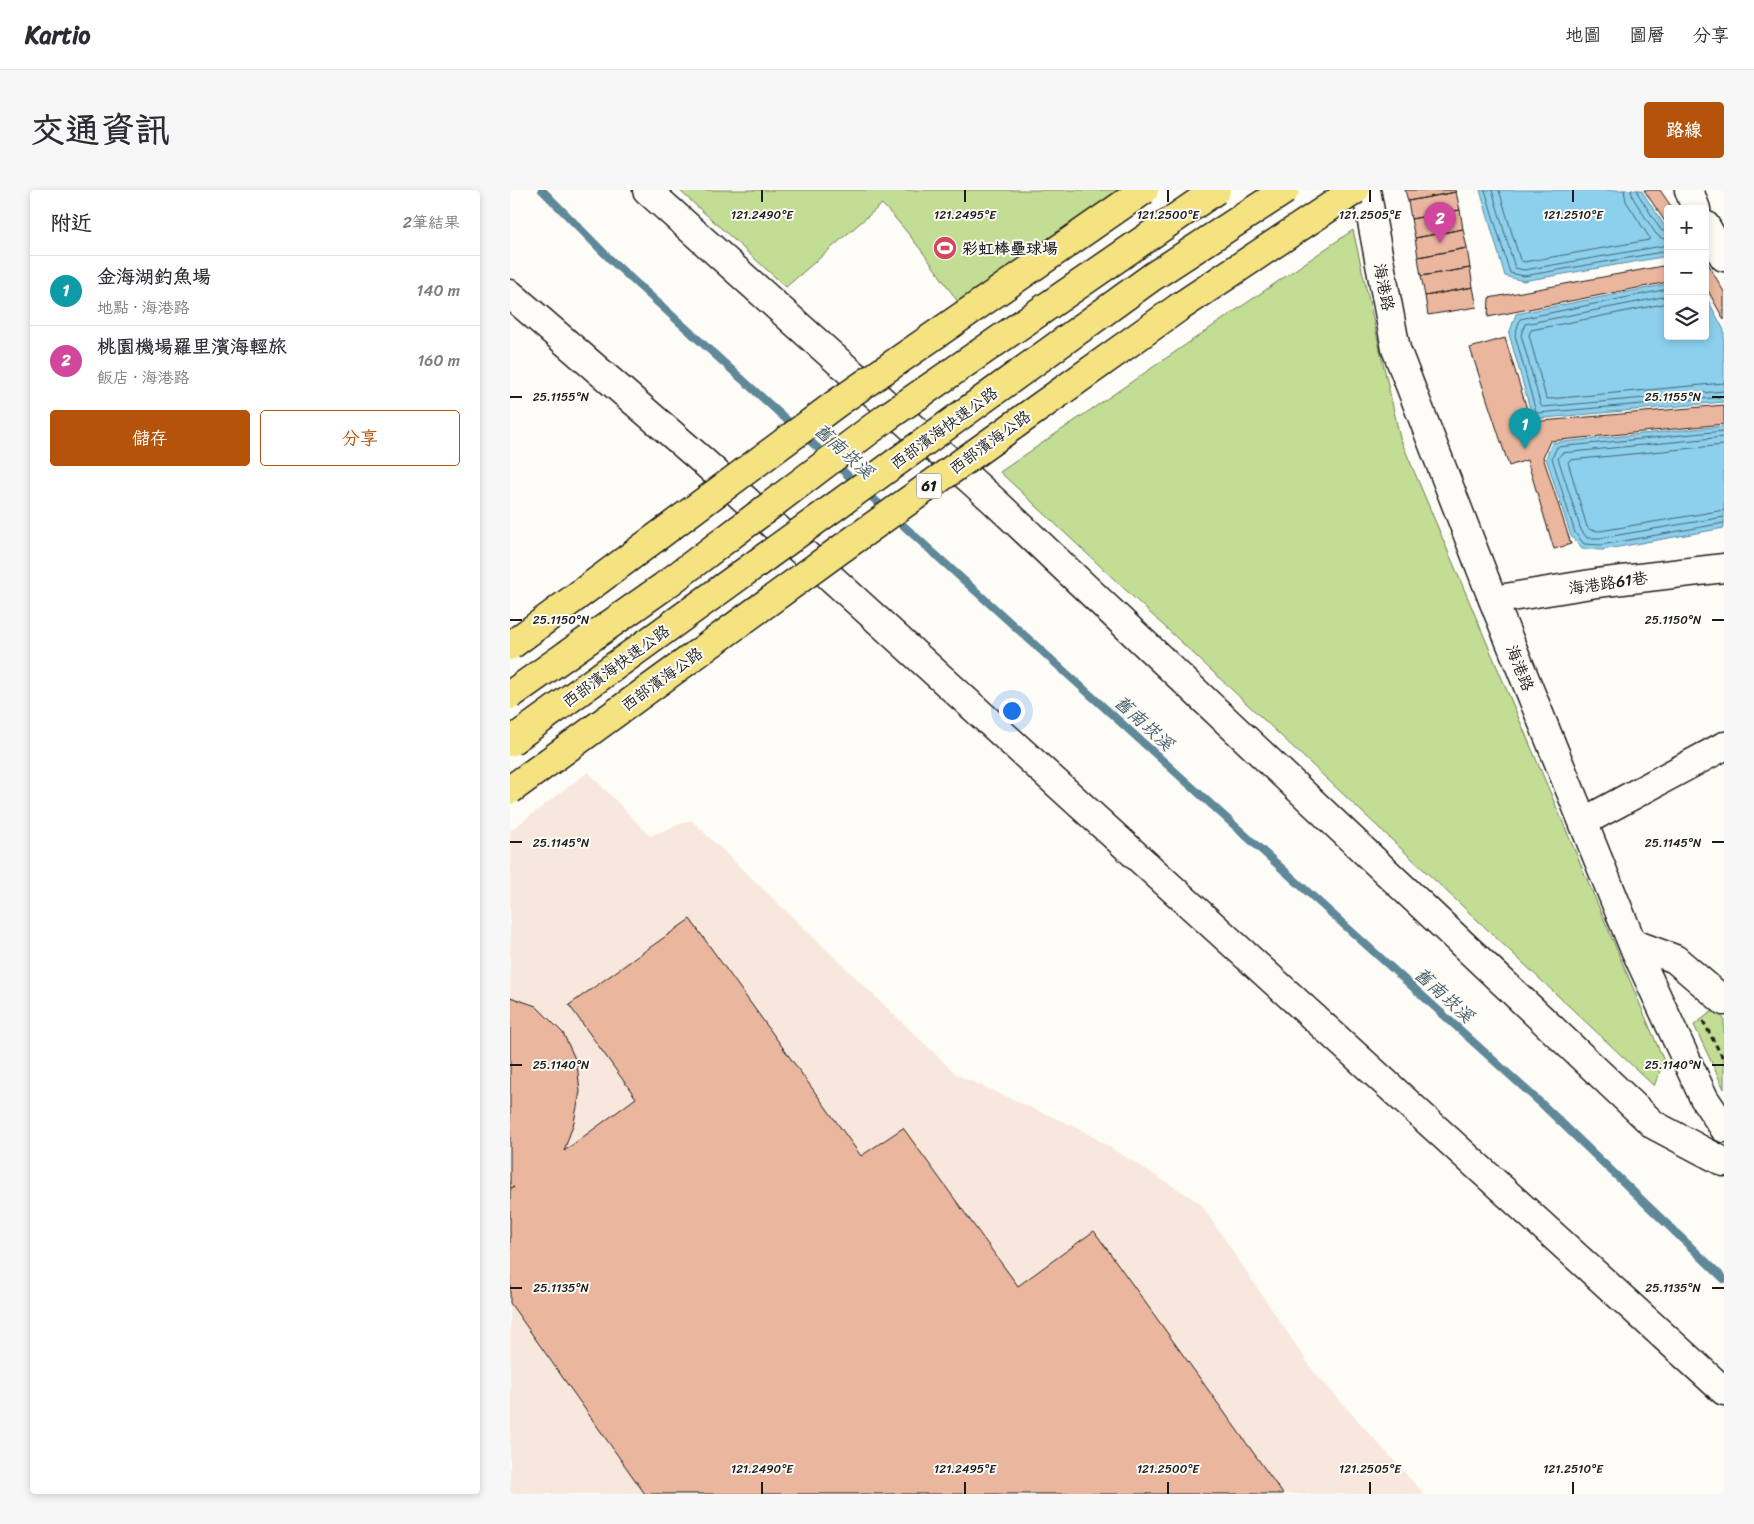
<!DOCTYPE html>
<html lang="zh-TW">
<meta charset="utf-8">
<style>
:root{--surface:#fff;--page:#f7f7f7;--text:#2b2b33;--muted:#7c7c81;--line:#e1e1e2;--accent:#b45309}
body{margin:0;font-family:Sriracha,"LXGW WenKai TC",sans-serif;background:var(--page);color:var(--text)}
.controls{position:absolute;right:15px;top:15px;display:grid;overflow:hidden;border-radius:5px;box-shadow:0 2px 8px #0003}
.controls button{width:45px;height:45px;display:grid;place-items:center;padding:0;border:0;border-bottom:1px solid var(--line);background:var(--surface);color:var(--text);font:25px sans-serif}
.you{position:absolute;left:501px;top:520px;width:18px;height:18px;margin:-12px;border:4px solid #fff;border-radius:50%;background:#1a73e8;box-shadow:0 0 0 8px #1a73e833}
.badge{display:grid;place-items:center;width:32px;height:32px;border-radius:50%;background:var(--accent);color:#fff;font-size:16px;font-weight:700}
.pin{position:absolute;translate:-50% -41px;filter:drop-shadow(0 1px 2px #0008)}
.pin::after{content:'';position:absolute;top:26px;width:18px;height:15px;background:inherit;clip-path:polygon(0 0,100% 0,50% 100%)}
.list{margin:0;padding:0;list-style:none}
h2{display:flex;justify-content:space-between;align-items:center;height:65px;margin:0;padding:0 20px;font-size:21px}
h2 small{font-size:16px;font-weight:400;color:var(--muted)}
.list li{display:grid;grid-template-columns:32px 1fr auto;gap:15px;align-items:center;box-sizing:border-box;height:70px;padding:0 20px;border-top:1px solid var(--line)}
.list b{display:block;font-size:19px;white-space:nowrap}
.list p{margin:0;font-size:16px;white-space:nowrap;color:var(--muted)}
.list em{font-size:16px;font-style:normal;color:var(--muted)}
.actions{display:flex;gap:10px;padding:15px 20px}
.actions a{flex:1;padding:11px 0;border:1px solid var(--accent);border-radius:5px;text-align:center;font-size:18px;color:var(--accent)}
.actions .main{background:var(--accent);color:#fff}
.icon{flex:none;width:28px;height:28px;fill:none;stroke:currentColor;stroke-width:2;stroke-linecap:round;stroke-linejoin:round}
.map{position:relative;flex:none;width:1214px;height:1304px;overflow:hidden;border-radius:5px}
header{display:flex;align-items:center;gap:30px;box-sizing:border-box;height:70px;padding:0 25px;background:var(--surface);border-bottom:1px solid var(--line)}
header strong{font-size:24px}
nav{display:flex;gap:28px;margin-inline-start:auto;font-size:18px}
.intro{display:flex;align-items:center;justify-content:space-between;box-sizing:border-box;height:120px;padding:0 30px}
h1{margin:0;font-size:35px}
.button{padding:12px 22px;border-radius:5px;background:var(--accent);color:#fff;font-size:18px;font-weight:700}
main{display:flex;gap:30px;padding:0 30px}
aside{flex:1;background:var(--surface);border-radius:5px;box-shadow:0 2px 8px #0003}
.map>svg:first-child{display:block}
</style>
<header>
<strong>Kartio</strong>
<nav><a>地圖</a><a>圖層</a><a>分享</a></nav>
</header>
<div class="intro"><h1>交通資訊</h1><a class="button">路線</a></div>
<main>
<aside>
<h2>附近<small>2筆結果</small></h2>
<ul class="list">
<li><span class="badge" style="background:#0f9aa8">1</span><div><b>金海湖釣魚場</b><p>地點 · 海港路</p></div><em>140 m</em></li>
<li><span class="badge" style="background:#d1479c">2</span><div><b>桃園機場羅里濱海輕旅</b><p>飯店 · 海港路</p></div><em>160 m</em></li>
</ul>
<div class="actions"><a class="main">儲存</a><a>分享</a></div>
</aside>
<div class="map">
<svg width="1214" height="1304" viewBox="0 0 1214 1304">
<rect width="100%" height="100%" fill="#fdfcf7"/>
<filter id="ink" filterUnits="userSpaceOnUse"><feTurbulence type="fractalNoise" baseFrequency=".02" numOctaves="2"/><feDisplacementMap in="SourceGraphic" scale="10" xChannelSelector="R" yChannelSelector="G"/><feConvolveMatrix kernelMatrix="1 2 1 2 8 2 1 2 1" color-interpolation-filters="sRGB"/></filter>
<g filter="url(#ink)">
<path fill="#f8e7dc" d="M78 582 140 646 181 630 447 885 570 939 690 1013 804 1182 914 1304H0V641Z"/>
<path fill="#c2dd94" stroke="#6f7c58" d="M169 0H619L450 115C426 80 402 45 372 14L276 97Z
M843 40 890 248 1154 871 1144 896 490 282Z
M1204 820 1214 829V899L1184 835Z"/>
<path fill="#8cd0ed" stroke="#5f8899" d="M970 0H1131L1158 41V66L1013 91 995 86Z
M1158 94V146H1195V105L1214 140V212L1023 229 999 144 1006 124Z
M1214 236V338L1092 360 1072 359 1061 346 1036 268 1042 253Z"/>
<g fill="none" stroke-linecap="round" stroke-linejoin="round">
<path stroke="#496470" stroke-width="1" d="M975 0 1000 83 1014 86 1158 61
M982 0 1005 78 1014 80 1158 55
M989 0 1010 70 1014 72 1139 50V47L1116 11 1114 0
M1121 0 1123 8 1146 44 1151 48 1158 49
M1128 0V4L1151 40 1158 42
M1158 99 1010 129 1005 145 1026 222 1028 223 1214 207
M1158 106 1015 134 1011 145 1031 216 1033 217 1214 201
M1158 113 1021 140 1019 145 1036 208 1039 209 1214 193
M1214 241 1047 257 1042 268 1065 343 1074 354 1091 355 1214 333
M1214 247 1052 263 1048 268 1071 340 1077 348H1091L1214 327
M1214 255 1060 270 1058 272 1077 337 1081 340 1090 341 1214 320"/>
<path stroke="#5f8899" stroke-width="8" d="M32 0 102 71 376 320
M385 328 1033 915 1214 1089"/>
</g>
<path fill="#ebb69e" stroke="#1c1c1c" d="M895 0H946V2L898 11Z
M1134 0H1150L1163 19H1158V36Z
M946 2 950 20 901 29 898 11Z
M950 20 953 39 905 48 901 29Z
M953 39 957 58 908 67 905 48Z
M957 58 960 78 911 86 908 67Z
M1195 68 1214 102V130L1195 95Z
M1158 75V92L978 127 979 108Z
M960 78 963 97 915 106 911 86Z
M963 97 967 117 918 125 915 106Z
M995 148 1021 232 1214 215V234L1040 251 1033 267 1061 354 1044 359 1017 270 999 276 960 158Z
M180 729 351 966 393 938 508 1096 584 1041 773 1304H135L0 1113V1000L4 997 0 998V807L26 816 53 843 67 873 70 902 64 932 54 961 126 908 59 815Z"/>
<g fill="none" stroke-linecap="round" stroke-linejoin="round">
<g stroke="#1c1c1c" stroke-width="31">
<path id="minor" d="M137 0 483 310 1144 935 1214 972
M856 0 886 159 983 410 1122 753 1194 908 1214 938
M1179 0 1186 19
M1195 35 1214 67
M0 104 194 272 1214 1201
M983 410 1087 393 1214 378
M1073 632 1214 556
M1122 753 1165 769 1214 811"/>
</g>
<path stroke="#1c1c1c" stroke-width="3" stroke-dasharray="5 4" stroke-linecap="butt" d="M1193 831 1214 870"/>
<use href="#minor" stroke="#fdfcf7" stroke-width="28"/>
<g stroke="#1c1c1c" stroke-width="31" stroke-linecap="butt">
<path id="major-bridge" d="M0 456 327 213 634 0
M0 600 331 359 668 118 845 0"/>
</g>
<g stroke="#1c1c1c" stroke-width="31" stroke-linecap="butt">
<path id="highway-bridge" d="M0 505 153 397 377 227 706 0
M0 552 642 87 775 0"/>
</g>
<use href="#major-bridge" stroke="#f5e382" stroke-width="28"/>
<use href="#highway-bridge" stroke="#f5e382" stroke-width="28"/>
</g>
</g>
<path fill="none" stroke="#1c1c1c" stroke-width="2" d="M252 0V12M455 0V12M658 0V12M860 0V12M1063 0V12M0 207H12M1202 207H1214M0 430H12M1202 430H1214M0 652H12M1202 652H1214M0 875H12M1202 875H1214M0 1098H12M1202 1098H1214M252 1292V1304M455 1292V1304M658 1292V1304M860 1292V1304M1063 1292V1304"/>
<defs>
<g id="stadium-disc" transform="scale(1.25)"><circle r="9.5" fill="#d1495b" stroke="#fdfcf7"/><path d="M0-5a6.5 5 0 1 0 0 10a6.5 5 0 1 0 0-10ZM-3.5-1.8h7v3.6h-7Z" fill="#fff"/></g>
</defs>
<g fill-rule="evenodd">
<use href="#stadium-disc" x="435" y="58"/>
</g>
<g text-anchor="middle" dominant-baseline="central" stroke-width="4" stroke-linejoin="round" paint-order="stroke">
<rect fill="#fdfcf7" stroke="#605f5e" stroke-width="1" x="406.5" y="283.5" width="25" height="25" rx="4"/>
<g font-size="15" font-weight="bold" fill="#1c1c1c">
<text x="419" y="296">61</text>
</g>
<g font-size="16" font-weight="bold" fill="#1c1c1c" stroke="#fdfcf7" text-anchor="start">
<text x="452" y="58">彩虹棒壘球場</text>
</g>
<g font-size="16" fill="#1c1c1c" stroke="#fdfcf7">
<text transform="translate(874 97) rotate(79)">海港路</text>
<text transform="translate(434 238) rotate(-36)">西部濱海快速公路</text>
<text transform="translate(480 252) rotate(-36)">西部濱海公路</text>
<text transform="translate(1098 393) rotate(-8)">海港路61巷</text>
<text transform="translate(106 476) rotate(-36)">西部濱海快速公路</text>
<text transform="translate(1010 478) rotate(68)">海港路</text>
<text transform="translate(152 489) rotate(-36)">西部濱海公路</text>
</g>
<g font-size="18" font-style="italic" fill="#435b65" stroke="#fdfcf7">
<text transform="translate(334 261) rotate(42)">舊南崁溪</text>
<text transform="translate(634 533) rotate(42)">舊南崁溪</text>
<text transform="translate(934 805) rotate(42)">舊南崁溪</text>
</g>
</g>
<g font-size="12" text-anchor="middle" fill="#1c1c1c" stroke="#fdfcf7" stroke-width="4" stroke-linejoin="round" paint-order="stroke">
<text x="252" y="29">121.2490°E</text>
<text x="455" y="29">121.2495°E</text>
<text x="658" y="29">121.2500°E</text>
<text x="860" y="29">121.2505°E</text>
<text x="1063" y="29">121.2510°E</text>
<text x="51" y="211">25.1155°N</text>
<text x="1163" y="211">25.1155°N</text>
<text x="51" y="434">25.1150°N</text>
<text x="1163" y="434">25.1150°N</text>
<text x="51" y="657">25.1145°N</text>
<text x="1163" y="657">25.1145°N</text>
<text x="51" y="879">25.1140°N</text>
<text x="1163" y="879">25.1140°N</text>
<text x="51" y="1102">25.1135°N</text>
<text x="1163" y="1102">25.1135°N</text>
<text x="252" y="1283">121.2490°E</text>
<text x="455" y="1283">121.2495°E</text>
<text x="658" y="1283">121.2500°E</text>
<text x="860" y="1283">121.2505°E</text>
<text x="1063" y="1283">121.2510°E</text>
</g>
</svg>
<div class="controls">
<button>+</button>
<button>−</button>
<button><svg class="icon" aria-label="layers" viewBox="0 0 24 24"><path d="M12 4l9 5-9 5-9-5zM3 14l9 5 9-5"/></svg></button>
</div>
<div class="you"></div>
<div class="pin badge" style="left:1015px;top:259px;background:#0f9aa8">1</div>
<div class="pin badge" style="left:930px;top:53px;background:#d1479c">2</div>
</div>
</main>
